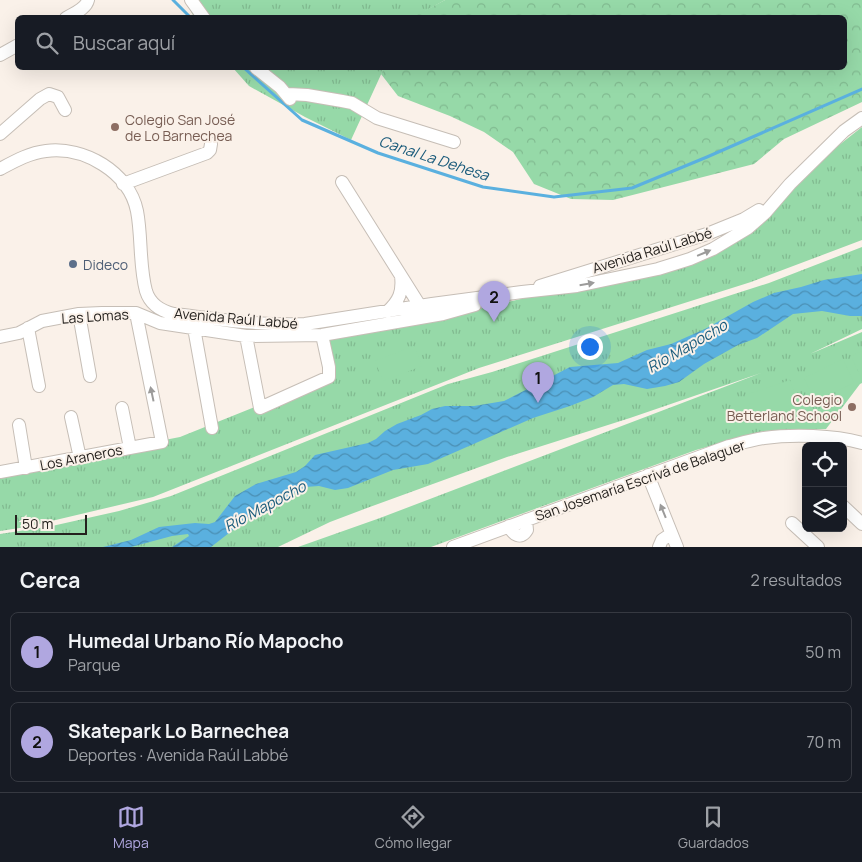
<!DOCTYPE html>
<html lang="es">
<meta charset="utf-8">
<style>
:root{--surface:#171b24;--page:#20242c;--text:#f1f3f6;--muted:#9ea1a6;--line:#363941;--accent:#b0a7e0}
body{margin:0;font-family:Manrope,sans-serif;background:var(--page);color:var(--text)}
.controls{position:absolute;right:15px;bottom:15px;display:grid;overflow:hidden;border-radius:8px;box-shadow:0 5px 20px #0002}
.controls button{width:45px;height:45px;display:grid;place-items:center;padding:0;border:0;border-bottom:1px solid var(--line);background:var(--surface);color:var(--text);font:25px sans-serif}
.scale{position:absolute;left:15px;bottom:12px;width:72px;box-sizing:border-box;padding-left:5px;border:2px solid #24211e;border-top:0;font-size:14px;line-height:18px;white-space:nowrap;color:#24211e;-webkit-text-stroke:4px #faf1e9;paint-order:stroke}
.you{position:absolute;left:589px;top:346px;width:18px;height:18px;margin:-12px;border:4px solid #fff;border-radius:50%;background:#1a73e8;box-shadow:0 0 0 8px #1a73e833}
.badge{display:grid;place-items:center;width:32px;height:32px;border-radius:50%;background:var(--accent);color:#111;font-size:16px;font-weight:700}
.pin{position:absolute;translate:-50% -41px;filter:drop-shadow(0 1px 2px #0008)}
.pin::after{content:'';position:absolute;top:26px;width:18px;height:15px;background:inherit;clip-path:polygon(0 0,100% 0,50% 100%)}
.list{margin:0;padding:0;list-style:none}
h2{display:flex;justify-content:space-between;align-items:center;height:65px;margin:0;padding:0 20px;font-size:21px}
h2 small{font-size:16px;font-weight:400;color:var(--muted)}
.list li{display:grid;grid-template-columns:32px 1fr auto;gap:15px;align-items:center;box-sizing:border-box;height:80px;margin:0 10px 10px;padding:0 10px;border:1px solid var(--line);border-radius:8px}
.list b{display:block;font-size:19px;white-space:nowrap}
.list p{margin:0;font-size:16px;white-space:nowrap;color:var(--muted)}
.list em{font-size:16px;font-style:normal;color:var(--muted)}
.icon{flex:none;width:28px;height:28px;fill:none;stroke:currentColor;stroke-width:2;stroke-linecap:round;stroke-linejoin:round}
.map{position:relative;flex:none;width:862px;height:547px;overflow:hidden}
.search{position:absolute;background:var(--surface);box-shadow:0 5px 20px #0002;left:15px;right:15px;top:15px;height:55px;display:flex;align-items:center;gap:12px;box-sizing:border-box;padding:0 18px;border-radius:8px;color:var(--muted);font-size:19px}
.sheet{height:245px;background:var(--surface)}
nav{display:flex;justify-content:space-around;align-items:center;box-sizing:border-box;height:70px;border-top:1px solid var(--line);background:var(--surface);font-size:14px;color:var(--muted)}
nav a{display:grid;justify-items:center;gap:2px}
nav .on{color:var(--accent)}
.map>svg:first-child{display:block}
</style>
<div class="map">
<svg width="862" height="547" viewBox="0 0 862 547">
<defs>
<pattern id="grass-tufts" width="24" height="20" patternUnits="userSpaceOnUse" patternTransform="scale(1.25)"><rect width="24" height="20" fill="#96d9a8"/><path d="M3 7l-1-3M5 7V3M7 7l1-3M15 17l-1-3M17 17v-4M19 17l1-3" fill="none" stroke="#81ba90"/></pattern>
<pattern id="forest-crowns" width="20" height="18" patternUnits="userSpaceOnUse" patternTransform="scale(1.25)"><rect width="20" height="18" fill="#96d9a8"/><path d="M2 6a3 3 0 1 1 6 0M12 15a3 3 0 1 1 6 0" fill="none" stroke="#81ba90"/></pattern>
<pattern id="water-waves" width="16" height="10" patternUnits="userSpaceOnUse" patternTransform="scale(1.25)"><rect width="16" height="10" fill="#5ab0df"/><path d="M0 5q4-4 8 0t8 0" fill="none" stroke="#4a8fb4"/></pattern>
</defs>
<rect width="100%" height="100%" fill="#faf1e9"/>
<path fill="url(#grass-tufts)" d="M185 0H445L413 18 194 17Z
M233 68H384L351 140 305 117 249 86Z
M862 127V240L751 282 479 368 153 497 26 527 0 531V472L180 437 327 378 325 340 410 325 546 293 693 261 782 201 829 153Z
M862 247V329L810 354 862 332V383L860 384 826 429 764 431 696 450 431 547H298L380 518 761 373 630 418 507 457 367 508 330 522 278 547H0V534L52 526 119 511 171 496 448 384 492 372 769 283Z"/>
<path fill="url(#forest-crowns)" d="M445 0H862V102L784 139 754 164 613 200 571 199 534 184 513 152 484 132 450 116 398 96 381 74 384 68H844V18L413 17Z"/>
<path fill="#96d9a8" d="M414 346 422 366 383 381 375 361Z
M862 351V380L851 356Z
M843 359 854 383 815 401 804 378Z
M790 380 799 406 755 420 746 395Z"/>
<path fill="url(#water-waves)" d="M862 274V316H850L822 311 793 314 757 338 738 345 704 364 679 382 665 386 647 389 624 384 613 385 593 397 570 406 533 418 428 464 393 470 348 488 335 490 319 486 305 487 266 510 247 519 211 547H172L189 536 188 534 172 536 131 547H103L131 540 159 527 195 523 209 524 215 522 235 496 256 484 296 472 305 466 315 455 368 443 376 439 385 431 397 424 421 415 432 409 445 406H474L504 401 570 367 618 363 647 350 671 344 705 329 753 302 774 293 801 287 824 280Z"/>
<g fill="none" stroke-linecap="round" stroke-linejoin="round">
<path stroke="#5ab0df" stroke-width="3" d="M173 0 191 18
M244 68 302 120 378 153 483 187 554 197 632 188 707 157 862 89"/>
<g stroke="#c6beb6" stroke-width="14">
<path id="minor" d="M191 0 204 18
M66 18C74 13 86 9 88 0
M0 55 18 45
M256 68 280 87 290 99
M288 94 307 95 342 101 352 103 377 118 454 142
M0 134 40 99 49 94 58 97 65 110
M0 169C15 161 29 153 46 151 84 146 129 172 137 211 142 237 139 265 146 291 150 304 161 311 174 314 217 319 261 326 305 324L432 304 522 292 577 286 658 269 690 259 713 249 748 228 765 213 790 184 844 131 862 118
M342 182 420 306
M123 184 207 153 210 150 211 144
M540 286 707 234 744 219 759 210
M387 312C399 301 403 292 401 276
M79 314 90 376
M28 328 39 386
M194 328 212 428
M246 336 260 408 329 377V367L322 335
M0 337 19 333 42 321 79 314 102 313H136L160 323 246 336 322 335 443 314 475 305
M122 408 130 448
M71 417 80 458
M19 425 26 468
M0 472 162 442 136 313
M648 475 677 547
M843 506 862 524
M792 523 818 547
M509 526C513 535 521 540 527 530L526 520
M453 547 729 446C741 443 752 440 764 438 792 434 834 435 862 443
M659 547 662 540 671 534"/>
</g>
<use href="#minor" stroke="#fff" stroke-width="12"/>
</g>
<defs><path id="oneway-solid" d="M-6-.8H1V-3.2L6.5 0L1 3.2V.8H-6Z" transform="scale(1.25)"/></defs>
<g fill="#9c9b9a">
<use href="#oneway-solid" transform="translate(704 253) rotate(-23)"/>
<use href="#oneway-solid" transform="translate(587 284) rotate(-10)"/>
<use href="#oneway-solid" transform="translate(152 394) rotate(-102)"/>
<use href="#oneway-solid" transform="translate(663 511) rotate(-112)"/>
</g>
<g fill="#8d6e63" stroke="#faf1e9" stroke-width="2">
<circle cx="115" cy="127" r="5"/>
<circle cx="852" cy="407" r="5"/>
</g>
<circle fill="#5c6f8a" stroke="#faf1e9" stroke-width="2" cx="73" cy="264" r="5"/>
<g text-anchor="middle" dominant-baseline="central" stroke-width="4" stroke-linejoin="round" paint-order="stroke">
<g font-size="14" fill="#785e54" stroke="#faf1e9" text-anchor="start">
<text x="125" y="119">Colegio San José<tspan x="125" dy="16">de Lo Barnechea</tspan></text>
<text x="842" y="399" text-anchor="end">Colegio<tspan x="842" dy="16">Betterland School</tspan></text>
</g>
<g font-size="14" fill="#24211e" stroke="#faf1e9">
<text transform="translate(652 250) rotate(-17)">Avenida Raúl Labbé</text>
<text transform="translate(95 316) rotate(-4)">Las Lomas</text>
<text transform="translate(236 318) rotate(5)">Avenida Raúl Labbé</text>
<text transform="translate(81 457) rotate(-11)">Los Araneros</text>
<text transform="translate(640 480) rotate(-19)">San Josemaría Escrivá de Balaguer</text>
</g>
<g font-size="14" fill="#4e5e75" stroke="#faf1e9" text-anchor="start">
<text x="83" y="264">Dideco</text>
</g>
<g font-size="15" font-style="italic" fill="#1a5b7b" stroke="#faf1e9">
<text transform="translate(434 158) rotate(18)">Canal La Dehesa</text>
<text transform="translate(687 346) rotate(-30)">Río Mapocho</text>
<text transform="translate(265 506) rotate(-28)">Río Mapocho</text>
</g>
</g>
</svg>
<div class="controls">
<button><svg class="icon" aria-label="locate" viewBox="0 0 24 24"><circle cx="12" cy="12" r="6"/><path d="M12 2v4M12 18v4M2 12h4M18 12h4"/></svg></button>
<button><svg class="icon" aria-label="layers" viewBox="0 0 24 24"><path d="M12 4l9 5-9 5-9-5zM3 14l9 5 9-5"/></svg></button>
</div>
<div class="scale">50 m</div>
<div class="you"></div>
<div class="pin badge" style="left:538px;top:403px">1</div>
<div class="pin badge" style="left:494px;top:322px">2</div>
<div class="search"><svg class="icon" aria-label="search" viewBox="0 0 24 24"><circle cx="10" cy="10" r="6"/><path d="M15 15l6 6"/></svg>Buscar aquí</div>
</div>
<section class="sheet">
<h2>Cerca<small>2 resultados</small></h2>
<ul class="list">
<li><span class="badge">1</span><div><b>Humedal Urbano Río Mapocho</b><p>Parque</p></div><em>50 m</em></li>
<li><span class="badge">2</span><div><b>Skatepark Lo Barnechea</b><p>Deportes · Avenida Raúl Labbé</p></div><em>70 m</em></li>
</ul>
</section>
<nav>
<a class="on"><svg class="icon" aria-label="map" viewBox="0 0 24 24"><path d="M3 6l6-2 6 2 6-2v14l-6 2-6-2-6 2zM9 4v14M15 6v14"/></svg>Mapa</a>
<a><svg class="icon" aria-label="directions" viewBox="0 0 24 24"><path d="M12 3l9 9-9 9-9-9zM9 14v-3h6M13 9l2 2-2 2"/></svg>Cómo llegar</a>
<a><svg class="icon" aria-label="saved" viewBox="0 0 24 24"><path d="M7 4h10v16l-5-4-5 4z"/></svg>Guardados</a>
</nav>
